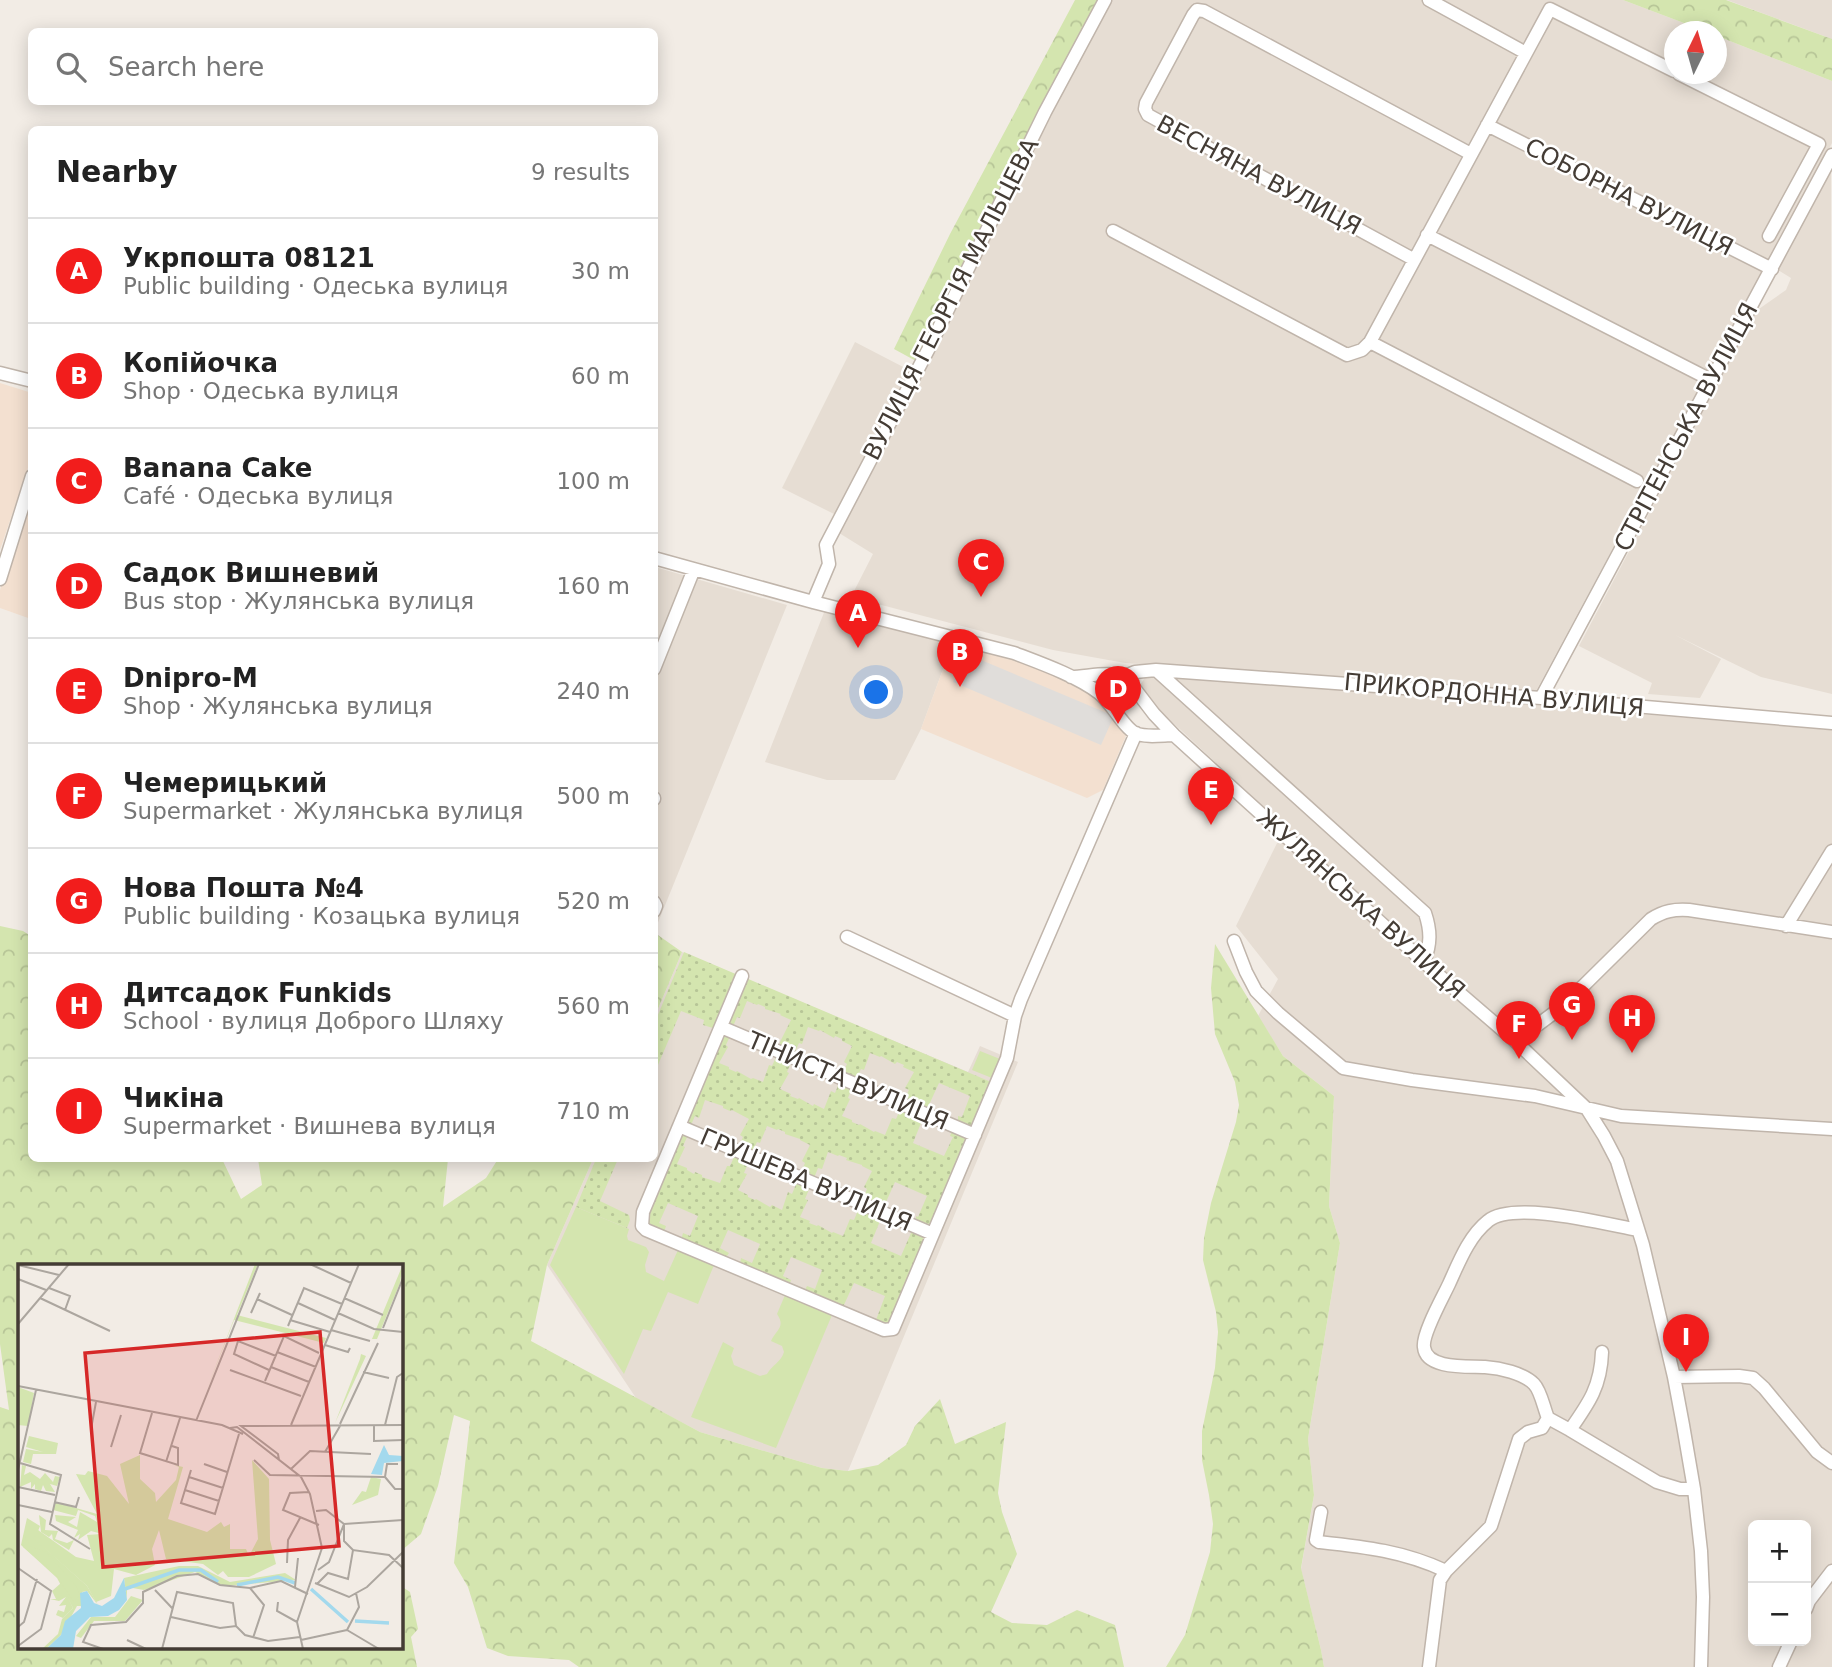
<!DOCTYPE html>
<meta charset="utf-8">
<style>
:root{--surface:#fff;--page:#f6f6f6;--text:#222;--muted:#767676;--line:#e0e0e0;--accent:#f21d1c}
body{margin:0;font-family:"DejaVu Sans",sans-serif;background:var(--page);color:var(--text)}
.controls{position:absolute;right:21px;bottom:21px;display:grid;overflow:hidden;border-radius:10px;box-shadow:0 4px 18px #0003}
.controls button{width:63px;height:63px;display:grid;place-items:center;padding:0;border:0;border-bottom:2px solid var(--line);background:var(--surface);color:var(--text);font:35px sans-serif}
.compass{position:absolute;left:1664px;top:21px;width:63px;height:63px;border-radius:50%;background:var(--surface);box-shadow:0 4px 18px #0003;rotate:5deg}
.you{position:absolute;left:877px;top:693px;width:24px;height:24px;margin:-18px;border:5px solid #fff;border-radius:50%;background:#1a73e8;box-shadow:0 0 0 10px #1a73e833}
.badge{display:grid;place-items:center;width:46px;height:46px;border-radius:50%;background:var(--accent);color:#fff;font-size:23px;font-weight:700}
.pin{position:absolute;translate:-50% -58px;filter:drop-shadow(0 2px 4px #0008)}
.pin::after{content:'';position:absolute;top:37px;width:24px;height:21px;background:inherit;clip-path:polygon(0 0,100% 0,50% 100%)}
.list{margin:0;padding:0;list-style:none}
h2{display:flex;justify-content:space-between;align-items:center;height:91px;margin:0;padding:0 28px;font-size:30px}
h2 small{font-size:23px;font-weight:400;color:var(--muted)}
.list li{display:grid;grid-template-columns:46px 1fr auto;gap:21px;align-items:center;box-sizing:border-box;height:105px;padding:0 28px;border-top:2px solid var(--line)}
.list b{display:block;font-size:26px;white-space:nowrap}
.list p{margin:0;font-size:23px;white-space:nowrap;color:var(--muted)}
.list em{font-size:23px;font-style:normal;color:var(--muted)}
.icon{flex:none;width:38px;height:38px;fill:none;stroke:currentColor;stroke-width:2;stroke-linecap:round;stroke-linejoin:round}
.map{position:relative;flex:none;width:1832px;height:1667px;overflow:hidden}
.search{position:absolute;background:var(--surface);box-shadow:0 4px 18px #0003;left:28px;top:28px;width:630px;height:77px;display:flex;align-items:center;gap:18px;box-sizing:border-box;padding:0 24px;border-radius:10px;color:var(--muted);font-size:26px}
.panel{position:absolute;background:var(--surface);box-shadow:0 4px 18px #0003;left:28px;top:126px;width:630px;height:1036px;border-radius:10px}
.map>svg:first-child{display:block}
</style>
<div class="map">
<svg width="1832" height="1667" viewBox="0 0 1832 1667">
<defs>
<pattern id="grass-dots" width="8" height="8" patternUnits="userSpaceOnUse" patternTransform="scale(1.75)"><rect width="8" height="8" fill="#d4e5af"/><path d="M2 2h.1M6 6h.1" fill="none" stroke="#b7c597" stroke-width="1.8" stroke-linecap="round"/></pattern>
<pattern id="forest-crowns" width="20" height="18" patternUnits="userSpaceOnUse" patternTransform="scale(1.75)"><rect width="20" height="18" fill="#d4e5af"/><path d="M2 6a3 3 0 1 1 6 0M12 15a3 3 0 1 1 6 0" fill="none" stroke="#b7c597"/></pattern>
</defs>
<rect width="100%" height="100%" fill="#f2ece5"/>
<path fill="#e6ddd3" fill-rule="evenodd" d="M1099 0H1623L1705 31 1674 32V74H1716L1717 36 1832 81V143L1743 312 1615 544 1536 691 1125 663 1053 650 851 597 873 554 831 528Z
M1727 0H1832V39Z
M1831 170 1832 694 1761 677 1675 635 1721 659 1700 698 1648 694 1652 683 1579 646 1756 311 1786 290 1791 278 1778 270Z
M855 342 909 370 836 515 782 488Z
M655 567 787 605 655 930Z
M825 610 953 642 921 729 895 780H827L765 762Z
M1147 674 1184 676 1832 730V1667H1324L1321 1650 1301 1569 1314 1495 1308 1439 1340 1243 1329 1206 1334 1096 1283 1056 1258 1016 1278 979 1236 926 1285 827 1140 692 1139 687ZM1753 1525H1806V1641H1753Z
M682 952 968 1072 980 1046 1018 1062 848 1471 822 1468 700 1432 636 1398 547 1265 593 1159 654 1158 655 1016Z"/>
<path fill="#f3e0d0" d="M0 383 32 393 31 459 0 550Z
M31 490V619L0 608V590Z
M953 642 1010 658 1051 674 1098 696 1128 731 1103 790 1087 798 921 729Z"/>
<path fill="url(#grass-dots)" d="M684 952 738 975 716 1027 713 1028 703 1025 704 1020 681 1011 655 1072V1022Z
M746 978 991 1082 973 1124 969 1126 958 1121V1116L962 1117 970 1096 939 1083 928 1107 926 1108 904 1100 909 1090 905 1088 914 1072 903 1067 904 1065 897 1062 895 1064 881 1056 880 1057 870 1053 864 1070 861 1069 856 1079 843 1073 847 1064 844 1062 852 1046 842 1041V1039L835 1036 834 1038 820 1030 819 1031 808 1027 802 1044 799 1043 795 1052 780 1046V1042L791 1020 780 1015 781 1014 765 1009V1007L758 1004 757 1005 747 1001 740 1018 737 1017 734 1024H730L729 1021Z
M725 1035 730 1036 726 1045 728 1047 719 1063 729 1067V1069L736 1072 737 1071 751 1079 753 1078 763 1082 769 1065 772 1066 776 1057 791 1063 787 1072 789 1073 780 1089 791 1094 790 1096 798 1099 799 1098 813 1106 814 1104 824 1109 831 1091 835 1093 839 1083 852 1088 848 1098 850 1099 842 1116 852 1120V1122L859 1125 860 1124 874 1132 875 1131 885 1135 892 1118 896 1119 901 1108 921 1117V1123L913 1143 944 1156 953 1137 950 1136 952 1131 964 1136 966 1141 931 1224 929 1226 916 1221V1216L918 1217 927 1196 895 1182 886 1202 888 1204 886 1208 863 1198 867 1189 864 1187 872 1171 862 1166V1165L846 1160 847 1158 839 1155 838 1156 828 1152 822 1169 818 1168 814 1178 801 1172 805 1163 802 1161 810 1145 800 1140V1139L785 1134V1132L778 1129 777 1130 767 1126 760 1143 757 1142 752 1152 739 1146 743 1137 740 1135 749 1119 732 1110 730 1111 723 1108V1106L705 1100 699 1118 695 1116 691 1125 687 1123 721 1037Z
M683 1134 688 1135 683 1146 685 1147 677 1164 687 1168V1170L694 1174 695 1172 702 1175V1177L720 1183 727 1166H730L735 1155 749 1161 744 1173 747 1174 738 1190 748 1195V1197L755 1200 756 1199 770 1207 772 1205 782 1210 788 1192 792 1194 797 1182 810 1187 805 1199 808 1200 800 1217 810 1221 809 1223 817 1226 818 1225 832 1233 833 1232 843 1236 850 1219 854 1220 859 1208 880 1218V1221L871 1243 901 1256 911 1233 914 1232 922 1235 924 1240 890 1322 887 1325 876 1320 885 1296 854 1283 843 1307 807 1293 805 1290 807 1286 815 1289 822 1270 791 1257 783 1276 791 1280 790 1283 786 1284 740 1265 741 1258 752 1263 760 1244 728 1230 720 1248 729 1253 725 1259 681 1240 683 1233 690 1236 698 1216 668 1203 659 1223 666 1226 664 1232 647 1223V1216L681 1135Z
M596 1159H618L600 1201 629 1215 630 1220 627 1228 576 1207Z"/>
<path fill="url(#forest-crowns)" d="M1075 0H1099L916 361 894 349 950 234Z
M1623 0H1726L1832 39V81L1717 36 1716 32 1705 31Z
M0 926 23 931 31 936 32 1158 222 1159 241 1199 262 1185 258 1159H448L443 1207 486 1178 498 1159H593L547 1265 531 1341 700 1432 822 1468 848 1471 878 1465 906 1445 915 1426 940 1399 955 1444 1006 1422 998 1493 1002 1512 1017 1554 991 1612 1012 1623 1047 1625 1077 1610 1115 1625 1124 1667H579L569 1660 508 1656 487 1648 468 1587 454 1563 470 1421 454 1415 438 1486 421 1534 401 1551V1266H19V1648H401V1586L410 1592 418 1629 411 1637 417 1667H0V1407L9 1410 0 1344Z
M655 933 682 952 655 1016Z
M1215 944 1283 1056 1334 1096 1329 1206 1340 1243 1308 1439 1314 1495 1301 1568 1321 1650 1324 1667H1166L1185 1635 1210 1552 1213 1524 1209 1495 1202 1460V1431L1215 1368 1218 1332 1216 1312 1203 1260 1204 1238 1211 1203 1236 1122 1239 1105 1235 1082 1215 1034 1211 988Z"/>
<path fill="#d4e5af" d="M980 1051 1000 1059 992 1078 972 1070Z
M576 1207 629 1229 627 1236 628 1240 646 1247 649 1252 645 1265 646 1272 664 1281 678 1250 714 1265 698 1304 668 1292 651 1331 643 1329 624 1374 550 1265Z
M785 1295 832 1315 776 1448 691 1417 723 1342 734 1348 731 1356 734 1365 760 1376 767 1374C772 1365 781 1362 784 1352L782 1346 771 1341C776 1330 786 1327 777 1314Z"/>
<path fill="#e0ddda" d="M974 657 1114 716 1101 745 953 682 960 668H967Z"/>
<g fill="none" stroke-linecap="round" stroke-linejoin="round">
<g stroke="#c0b5ab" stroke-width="15">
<path id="minor" d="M1429 0 1526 53
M1679 74 1819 144 1769 236
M1487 125 1772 269
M1113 231 1347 355 1362 350 1370 342 1550 9 1674 71
M1427 235 1711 380
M1413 259 1148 115 1145 109 1146 103 1193 15 1197 10 1204 11 1471 154
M1370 342 1637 481
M0 373 32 381
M654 558 813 602 1014 653C1040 663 1077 676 1099 693 1111 702 1124 728 1135 733 1146 738 1163 735 1174 735
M0 579 32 476
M813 602 829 564 826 545 928 350 1045 112 1105 0
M654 669 694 569
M1071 677C1089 677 1112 669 1128 680L1154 714 1174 735 1434 971 1513 1039 1587 1109 1604 1136 1617 1161 1643 1245 1674 1377 1683 1425 1694 1489 1701 1551 1703 1597 1701 1667
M1123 677 1135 672 1156 670
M1541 698 1832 155
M654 798V799
M654 902 656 906 654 911
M1786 926 1832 851
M847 937 1015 1016
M1234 941 1246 972 1256 991 1278 1013 1343 1068 1412 1080 1535 1096 1621 1116 1832 1129
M1424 962C1431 944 1431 931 1425 913L1156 670 1541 698 1832 723
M742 976 643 1212 642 1226 646 1230 884 1330 893 1329 1007 1058 1015 1016 1021 999 1136 733
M721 1027 975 1135
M1513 1039 1539 1024 1563 1006 1651 919C1664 911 1674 909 1689 910L1832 932
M679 1126 933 1234
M1638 1230C1605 1224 1513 1200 1488 1221 1469 1236 1459 1262 1449 1284 1443 1297 1422 1334 1424 1347 1426 1370 1469 1366 1485 1367 1500 1368 1523 1373 1534 1384 1541 1391 1544 1409 1548 1418L1570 1430 1657 1482 1680 1489H1694
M1674 1377 1739 1376 1753 1378 1764 1388 1817 1452 1832 1463
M1570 1430C1589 1403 1601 1386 1602 1352
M1321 1512 1316 1540 1319 1542C1365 1547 1403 1551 1446 1571
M1806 1609 1809 1601 1832 1571
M1429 1667 1440 1580 1446 1571 1491 1526 1519 1439 1528 1432 1542 1428 1548 1418
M1779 1667 1791 1641"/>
</g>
<use href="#minor" stroke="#fff" stroke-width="12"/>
</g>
<g text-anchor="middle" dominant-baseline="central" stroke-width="5" stroke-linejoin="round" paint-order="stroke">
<g font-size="24" fill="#443c35" stroke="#fff">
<text transform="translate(1259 175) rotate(28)">ВЕСНЯНА ВУЛИЦЯ</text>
<text transform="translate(1629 197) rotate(27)">СОБОРНА ВУЛИЦЯ</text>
<text transform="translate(951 299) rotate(-63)">ВУЛИЦЯ ГЕОРГІЯ МАЛЬЦЕВА</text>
<text transform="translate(1686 427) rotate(-62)">СТРІТЕНСЬКА ВУЛИЦЯ</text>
<text transform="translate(1494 695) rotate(5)">ПРИКОРДОННА ВУЛИЦЯ</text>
<text transform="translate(1361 904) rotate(42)">ЖУЛЯНСЬКА ВУЛИЦЯ</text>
<text transform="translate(848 1081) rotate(23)">ТІНИСТА ВУЛИЦЯ</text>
<text transform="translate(806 1180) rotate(23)">ГРУШЕВА ВУЛИЦЯ</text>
</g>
</g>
<g transform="translate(18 1264)">
<rect width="385" height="385" fill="#f2ece5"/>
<path d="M9 254 22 262 17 275 69 322 80 341 69 327 64 328V342H59L43 371 28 385H24L40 370 44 355 55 344 39 314 3 281Z" fill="#d4e5af"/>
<path d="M237 0H248H240L219 51 308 74 306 79 216 56 189 125ZM385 0 382 19 359 75H354ZM343 90 348 92 317 159 342 95ZM11 172 40 179 38 190H15L13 200 5 198 8 185 25 188 8 183ZM122 191V215L137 229 138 238 158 216 161 203 156 201 165 203 150 255 189 268 203 258 206 263 212 260V285H228L231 292 240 275 234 196 251 215 252 276 258 300 231 313H210L205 307 200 311 185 300 148 295 141 266 134 285 137 301 118 311 96 305 93 332 78 338 69 322 16 275 18 270 20 266 58 293 76 297 69 271 83 270 79 250 58 210 67 211 70 207 89 212 111 240 102 200ZM8 272 11 282 28 288 58 322 62 331 56 338 38 311 5 283ZM113 332 125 336 107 357H76L63 374 58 372 73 353H97Z" fill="#d4e5af"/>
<path d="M353 213 363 215 360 231 334 241 344 227 348 228ZM161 302H180L212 318 267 309 278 316 206 322 177 308 126 326 109 323V336L106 314Z" fill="#d4e5af"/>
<path d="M0 123 16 129 10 162 0 161ZM4 201 8 202 6 211 12 208 22 215 27 209 35 218 37 212 42 213 39 222 32 220 37 228 28 227 25 221 23 227 17 225V220L13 225V218L2 223ZM37 238 79 250 84 270 73 267 60 276 62 270 56 274 60 266 38 257 37 251 58 253 50 258 59 263 62 248 79 258 77 252 60 246 58 252 35 246ZM21 251 28 256 27 266 40 267 37 275 49 279 56 276 51 286 35 276 34 270 31 273 23 268ZM43 319 55 344 45 354 38 351 40 346 46 348 48 341 41 342 48 333 41 337 32 335H38L34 327Z" fill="#d4e5af"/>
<path d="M366 181 371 191 385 192V197L366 199 364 211 353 210ZM106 314 109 336 101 346 90 352 72 353 58 367 55 385H28L43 371 47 357 63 344 62 329 69 327 76 339 84 342 96 334Z" fill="#a3d9ed"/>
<path fill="none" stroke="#a3d9ed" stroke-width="3.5" d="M219 321 260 313 277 319M293 325 330 358M104 326 161 306H183L200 318M337 357 371 359"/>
<path fill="none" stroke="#aca69f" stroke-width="2" d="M292 0 333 19M0 1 41 11M0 15 28 26M31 24 52 32 47 46M22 34 92 67M326 34 365 51M239 35 274 51M280 39 317 56M233 49 242 29M320 49 356 65 385 68M272 56 312 68M0 60 51 0M270 62 286 24 324 40M365 64 385 14M313 66 352 77M307 81 330 88 332 84M259 88 298 103M253 103 291 118M212 106 283 132M251 106 216 90 220 77 258 92M345 108 371 114M247 117 266 72 301 89M0 122 204 161 225 170M134 149 122 189 160 201V184L154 182M178 157 241 0M322 160 360 79M273 161 341 0M356 161V177L385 176M367 161 379 113 385 109M212 164 219 163 283 213 292 230 304 284 279 358 285 385M73 165 78 138M93 183 103 151M307 188 322 162M236 196 252 211 367 213M261 196 260 190 223 162 385 161M148 198 162 154M2 199 43 211 32 260 72 285M186 200 209 208M273 205 292 187 353 190M0 206 18 126M173 206 163 239 197 250 221 170M171 213 205 224M367 213 369 200H380M367 213 377 225H385M0 223 37 231M167 226 201 237M291 228 272 229 265 246 301 261M36 238 58 243 61 233M0 241 34 248M298 247 308 246 326 260 385 256M326 261V277L335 286M269 299 270 276 282 254M0 304 33 327 23 365 0 382M300 306 311 298 326 260M297 319 331 333 349 323 385 288M299 320 310 309 330 315 335 286 371 291 385 304M277 323 280 294M232 324 246 341 235 374M137 326 154 344M260 338 259 347 279 358M153 353 202 364 218 362 227 371 250 377 282 373M0 363 6 358 19 315M329 366 341 343 338 329M329 366 361 385M109 376 128 385M283 376 329 366M85 385 65 378 73 361 108 358 125 339V328L159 312 180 310 202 321 232 324 263 317 290 330M144 385 159 328 215 339 218 362"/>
<path fill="#d62828" fill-opacity="0.15" stroke="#d62828" stroke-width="3.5" d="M302 68 321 282 85 303 67 89Z"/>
<rect width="385" height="385" fill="none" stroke="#443c35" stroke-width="3.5"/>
</g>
</svg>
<div class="controls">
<button>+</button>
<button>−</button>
</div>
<svg class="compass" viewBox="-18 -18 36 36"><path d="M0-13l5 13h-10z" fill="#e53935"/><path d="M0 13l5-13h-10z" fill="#767676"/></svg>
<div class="you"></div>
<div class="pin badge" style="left:858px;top:648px">A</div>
<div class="pin badge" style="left:960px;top:687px">B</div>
<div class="pin badge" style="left:981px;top:597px">C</div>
<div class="pin badge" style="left:1118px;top:724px">D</div>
<div class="pin badge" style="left:1211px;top:825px">E</div>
<div class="pin badge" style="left:1519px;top:1059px">F</div>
<div class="pin badge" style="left:1572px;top:1040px">G</div>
<div class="pin badge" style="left:1632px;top:1053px">H</div>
<div class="pin badge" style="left:1686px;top:1372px">I</div>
<div class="search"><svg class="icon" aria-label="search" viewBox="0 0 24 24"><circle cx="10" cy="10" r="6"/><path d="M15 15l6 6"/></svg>Search here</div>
<section class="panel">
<h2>Nearby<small>9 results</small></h2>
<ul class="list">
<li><span class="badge">A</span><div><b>Укрпошта 08121</b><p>Public building · Одеська вулиця</p></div><em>30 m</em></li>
<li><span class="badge">B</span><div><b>Копійочка</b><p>Shop · Одеська вулиця</p></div><em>60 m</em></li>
<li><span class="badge">C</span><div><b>Banana Cake</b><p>Café · Одеська вулиця</p></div><em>100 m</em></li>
<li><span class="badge">D</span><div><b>Садок Вишневий</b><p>Bus stop · Жулянська вулиця</p></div><em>160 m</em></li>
<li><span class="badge">E</span><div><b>Dnipro-M</b><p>Shop · Жулянська вулиця</p></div><em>240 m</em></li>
<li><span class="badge">F</span><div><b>Чемерицький</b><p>Supermarket · Жулянська вулиця</p></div><em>500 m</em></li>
<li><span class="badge">G</span><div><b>Нова Пошта №4</b><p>Public building · Козацька вулиця</p></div><em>520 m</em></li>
<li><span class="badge">H</span><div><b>Дитсадок Funkids</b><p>School · вулиця Доброго Шляху</p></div><em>560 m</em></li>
<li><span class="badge">I</span><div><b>Чикіна</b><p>Supermarket · Вишнева вулиця</p></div><em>710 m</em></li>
</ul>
</section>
</div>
